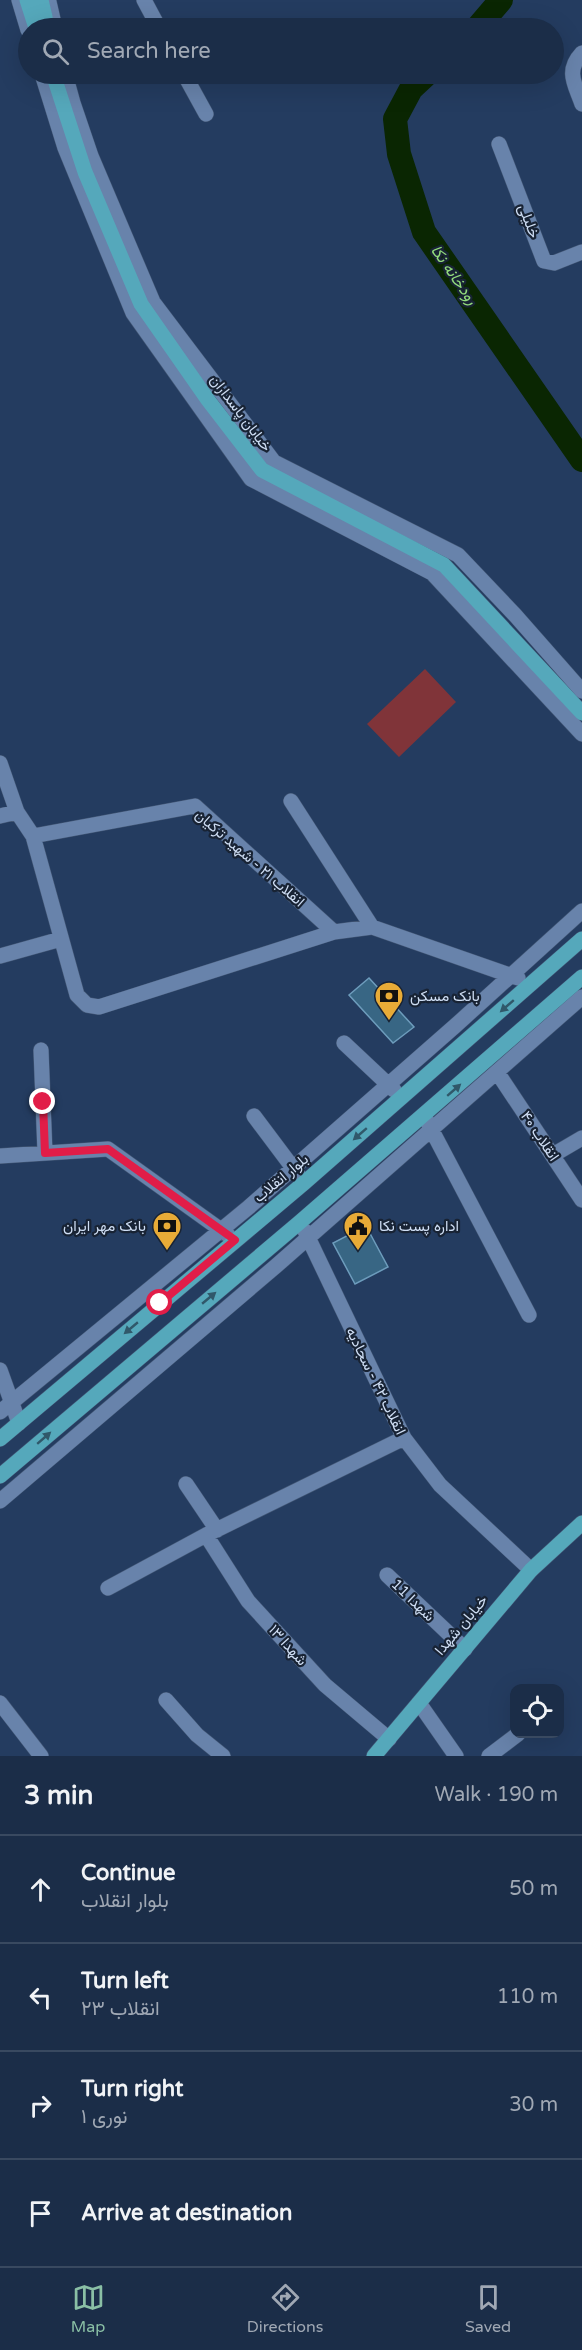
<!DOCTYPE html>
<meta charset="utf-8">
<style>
:root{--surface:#1b2d48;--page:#24354f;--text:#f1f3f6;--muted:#a0a8b4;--line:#394960;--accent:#8abfa5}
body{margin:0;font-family:"Varela Round",Vazirmatn,sans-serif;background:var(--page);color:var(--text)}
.controls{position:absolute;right:18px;bottom:18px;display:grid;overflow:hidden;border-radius:12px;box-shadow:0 6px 24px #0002}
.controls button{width:54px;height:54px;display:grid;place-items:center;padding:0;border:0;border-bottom:2px solid var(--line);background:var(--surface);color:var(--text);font:30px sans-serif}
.stop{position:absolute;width:18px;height:18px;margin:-14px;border:4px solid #e11d48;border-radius:50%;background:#fff}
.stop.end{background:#e11d48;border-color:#fff;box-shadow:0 2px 6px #0008}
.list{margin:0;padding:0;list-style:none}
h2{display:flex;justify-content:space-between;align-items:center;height:78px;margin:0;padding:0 24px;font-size:26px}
h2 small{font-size:20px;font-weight:400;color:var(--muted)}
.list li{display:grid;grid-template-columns:39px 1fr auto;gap:18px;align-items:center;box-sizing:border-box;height:108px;padding:0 24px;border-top:2px solid var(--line)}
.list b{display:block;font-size:22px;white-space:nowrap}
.list p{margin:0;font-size:20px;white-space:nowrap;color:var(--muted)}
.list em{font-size:20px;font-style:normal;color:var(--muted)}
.icon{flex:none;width:33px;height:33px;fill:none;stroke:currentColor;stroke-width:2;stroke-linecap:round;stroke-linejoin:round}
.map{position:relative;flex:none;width:582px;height:1756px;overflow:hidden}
.search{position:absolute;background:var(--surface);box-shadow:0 6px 24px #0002;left:18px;right:18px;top:18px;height:66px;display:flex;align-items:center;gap:15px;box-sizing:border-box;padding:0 21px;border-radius:33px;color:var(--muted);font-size:22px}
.sheet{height:510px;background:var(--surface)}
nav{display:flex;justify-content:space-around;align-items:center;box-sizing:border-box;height:84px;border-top:2px solid var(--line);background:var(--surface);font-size:16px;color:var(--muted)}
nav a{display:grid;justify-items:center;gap:3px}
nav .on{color:var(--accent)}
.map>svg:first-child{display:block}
</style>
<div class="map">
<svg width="582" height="1756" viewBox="0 0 582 1756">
<rect width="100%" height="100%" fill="#243c60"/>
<path fill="#803439" d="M425 669 456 702 399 757 367 724Z"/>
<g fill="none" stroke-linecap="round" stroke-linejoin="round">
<path stroke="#0a2602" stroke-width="24" d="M477 28 501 0
M427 74 411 89 395 119 399 154 424 232 582 460"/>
</g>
<path fill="#386684" stroke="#6d9cbc" stroke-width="1.5" d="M369 978 414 1027 393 1043 349 995Z
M366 1226 388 1267 355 1284 333 1243Z"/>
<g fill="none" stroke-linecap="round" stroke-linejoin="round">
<g stroke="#435775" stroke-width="16">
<path id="minor" d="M19 0 28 30
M144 0 159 28
M49 2 55 28
M582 53C565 71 575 84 582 104
M42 74 65 148 133 313 251 479 432 573 582 734
M65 74 73 103 91 156 153 302 274 462 458 555 515 615 582 691
M184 74 206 114
M499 144 544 261 554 263 582 252
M0 763 17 812 33 836 195 806 334 932 372 927 518 978
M291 801 372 927
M0 816 17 812
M33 836 77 995 87 1005 99 1007 334 932
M0 956 61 939
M344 1043 394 1090
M41 1050 45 1153
M497 1072 582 1200
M254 1116 299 1176
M427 1121 529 1315
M553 1155 582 1138
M0 1156 108 1149 228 1235
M305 1231 404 1438 440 1485 531 1570
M0 1370 19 1423
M0 1412 249 1207 455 1026 582 911
M186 1484 217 1530
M0 1501 276 1266 582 997
M206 1535 248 1601 325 1685 389 1739
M387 1575 465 1649
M108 1588 206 1535 404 1438
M166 1700 197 1735 223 1756
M0 1703 41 1756
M419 1703 456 1756
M489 1756 518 1734"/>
</g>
<g stroke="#435775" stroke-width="16">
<path id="major" d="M27 0 36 28
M41 0 45 17 46 28
M53 74 85 172 141 304 208 400 262 470 444 565 582 713
M0 1439 304 1183 582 939
M0 1476 300 1222 582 977
M374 1756 531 1570 582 1523"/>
</g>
<use href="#minor" stroke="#6883ab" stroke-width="15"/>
<use href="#major" stroke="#55a8bb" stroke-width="15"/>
</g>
<defs><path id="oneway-solid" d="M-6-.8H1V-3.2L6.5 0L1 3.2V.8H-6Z" transform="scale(1.5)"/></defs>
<g fill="#30586a">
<use href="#oneway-solid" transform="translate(507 1006) rotate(139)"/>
<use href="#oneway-solid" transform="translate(454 1090) rotate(-41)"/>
<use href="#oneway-solid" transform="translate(360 1134) rotate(139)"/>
<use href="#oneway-solid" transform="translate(209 1298) rotate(-40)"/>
<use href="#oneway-solid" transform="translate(131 1328) rotate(140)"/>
<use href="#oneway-solid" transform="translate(44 1438) rotate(-41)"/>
</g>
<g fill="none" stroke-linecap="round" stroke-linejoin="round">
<path stroke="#e11d48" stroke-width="8" d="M43 1102 45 1153 108 1149 235 1240 160 1303"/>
</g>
<defs>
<g id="bank-pin" transform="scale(1.5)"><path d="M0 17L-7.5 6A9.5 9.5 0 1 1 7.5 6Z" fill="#e8ab37" stroke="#182334"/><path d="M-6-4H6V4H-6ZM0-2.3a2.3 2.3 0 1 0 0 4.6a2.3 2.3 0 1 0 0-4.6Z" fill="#111"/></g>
<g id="civic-pin" transform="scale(1.5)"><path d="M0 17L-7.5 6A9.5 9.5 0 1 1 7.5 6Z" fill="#e8ab37" stroke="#182334"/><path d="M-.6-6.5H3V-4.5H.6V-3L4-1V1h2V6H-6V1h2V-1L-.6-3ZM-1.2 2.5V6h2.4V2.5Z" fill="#111"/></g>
</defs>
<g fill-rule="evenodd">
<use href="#bank-pin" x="389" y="996"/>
<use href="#bank-pin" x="167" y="1226"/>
<use href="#civic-pin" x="358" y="1226"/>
</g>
<g text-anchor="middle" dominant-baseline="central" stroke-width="4.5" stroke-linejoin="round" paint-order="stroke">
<g font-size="15" fill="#cfdef4" stroke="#182334">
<text transform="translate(529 221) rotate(69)">خلیلی</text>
<text transform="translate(241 413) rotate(53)">خیابان پاسداران</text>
<text transform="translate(250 858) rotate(41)">انقلاب ۲۱ - شهید ترکیان</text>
<text transform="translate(540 1136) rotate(56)">انقلاب ۴۰</text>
<text transform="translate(281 1178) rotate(-40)">بلوار انقلاب</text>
<text transform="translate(376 1381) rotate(64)">انقلاب ۴۲ - سجادیه</text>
<text transform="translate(413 1600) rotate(44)">شهدا 11</text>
<text transform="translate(461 1625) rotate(-50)">خیابان شهدا</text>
<text transform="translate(288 1645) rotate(48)">شهدا ۱۳</text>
</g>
<g font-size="15" fill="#cfdef4" stroke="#182334" text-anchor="start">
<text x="410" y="996">بانک مسکن</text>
<text x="146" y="1226" text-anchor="end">بانک مهر ایران</text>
<text x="379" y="1226">اداره پست نکا</text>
</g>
<g font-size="16" font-style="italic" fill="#92db7c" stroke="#182334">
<text transform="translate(454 275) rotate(55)">رودخانه نکا</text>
</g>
</g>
</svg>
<div class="controls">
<button><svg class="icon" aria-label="locate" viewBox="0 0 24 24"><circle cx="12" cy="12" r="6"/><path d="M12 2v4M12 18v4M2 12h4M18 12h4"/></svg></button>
</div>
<div class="stop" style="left:160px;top:1303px"></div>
<div class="stop end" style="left:43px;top:1102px"></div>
<div class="search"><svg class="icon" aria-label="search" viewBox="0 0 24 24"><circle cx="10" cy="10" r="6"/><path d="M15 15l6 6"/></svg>Search here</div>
</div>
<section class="sheet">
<h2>3 min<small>Walk · 190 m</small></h2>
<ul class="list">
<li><svg class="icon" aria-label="ahead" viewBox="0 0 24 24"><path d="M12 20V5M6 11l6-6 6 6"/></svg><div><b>Continue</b><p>بلوار انقلاب</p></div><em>50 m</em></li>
<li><svg class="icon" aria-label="left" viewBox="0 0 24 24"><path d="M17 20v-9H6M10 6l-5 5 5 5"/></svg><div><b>Turn left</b><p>انقلاب ۲۳</p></div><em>110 m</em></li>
<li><svg class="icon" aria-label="right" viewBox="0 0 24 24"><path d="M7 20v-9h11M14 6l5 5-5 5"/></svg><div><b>Turn right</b><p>نوری ۱</p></div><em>30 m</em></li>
<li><svg class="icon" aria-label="arrive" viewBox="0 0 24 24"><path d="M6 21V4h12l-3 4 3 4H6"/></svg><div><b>Arrive at destination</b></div></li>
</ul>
</section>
<nav>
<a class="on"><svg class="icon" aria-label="map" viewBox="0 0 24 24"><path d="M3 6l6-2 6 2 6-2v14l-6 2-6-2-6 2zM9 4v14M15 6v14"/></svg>Map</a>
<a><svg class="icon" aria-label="directions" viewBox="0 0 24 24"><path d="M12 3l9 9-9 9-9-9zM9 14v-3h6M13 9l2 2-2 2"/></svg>Directions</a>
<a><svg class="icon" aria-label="saved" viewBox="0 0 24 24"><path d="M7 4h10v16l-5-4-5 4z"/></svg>Saved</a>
</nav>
